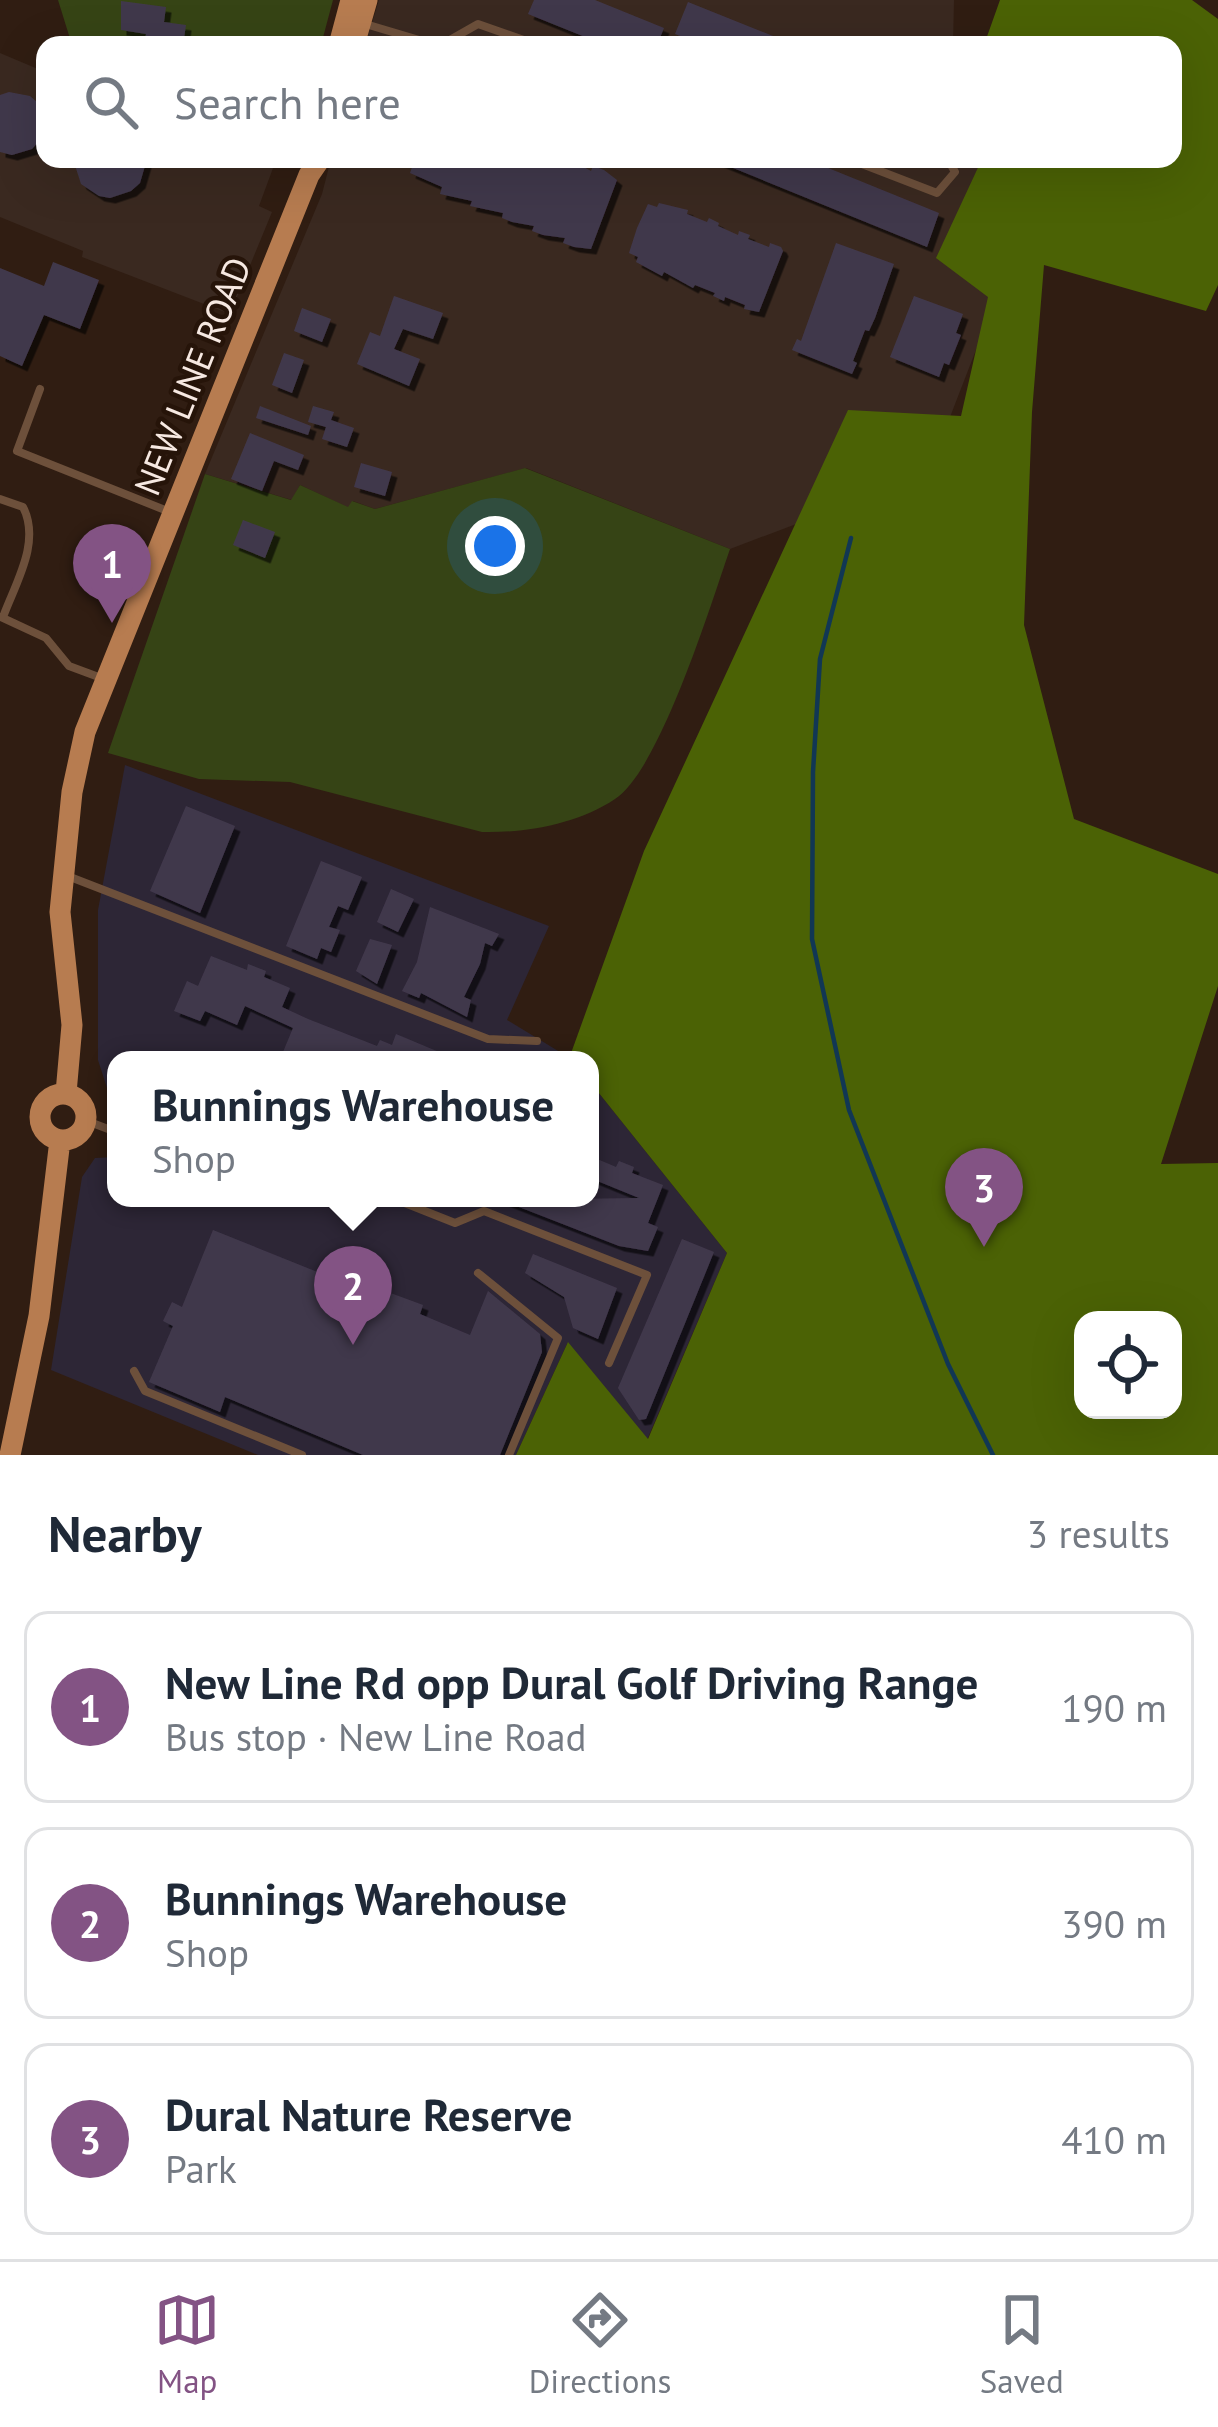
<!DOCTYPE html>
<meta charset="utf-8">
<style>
:root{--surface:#fff;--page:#f6f6f7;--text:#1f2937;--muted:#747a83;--line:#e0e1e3;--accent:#835384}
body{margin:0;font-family:"PT Sans",sans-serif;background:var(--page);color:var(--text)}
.controls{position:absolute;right:36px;bottom:36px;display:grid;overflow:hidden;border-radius:24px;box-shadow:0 12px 48px #0002}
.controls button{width:108px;height:108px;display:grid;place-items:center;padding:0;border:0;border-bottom:3px solid var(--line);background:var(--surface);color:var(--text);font:60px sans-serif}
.you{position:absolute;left:495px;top:546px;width:42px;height:42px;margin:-30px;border:9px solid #fff;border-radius:50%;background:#1a73e8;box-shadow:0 0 0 18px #1a73e833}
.badge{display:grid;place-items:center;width:78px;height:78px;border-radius:50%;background:var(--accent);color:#fff;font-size:39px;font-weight:700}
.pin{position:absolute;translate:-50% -99px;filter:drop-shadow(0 3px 6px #0008)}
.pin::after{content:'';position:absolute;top:63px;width:42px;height:36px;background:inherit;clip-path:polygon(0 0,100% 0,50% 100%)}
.popup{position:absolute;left:107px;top:1051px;width:492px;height:156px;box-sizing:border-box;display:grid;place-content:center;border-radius:24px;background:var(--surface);filter:drop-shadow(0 3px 9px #0005);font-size:39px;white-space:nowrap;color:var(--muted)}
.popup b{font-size:45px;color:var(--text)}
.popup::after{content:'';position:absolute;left:50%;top:100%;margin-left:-24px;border:24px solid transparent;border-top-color:var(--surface)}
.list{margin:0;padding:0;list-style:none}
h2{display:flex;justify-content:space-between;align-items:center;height:156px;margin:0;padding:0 48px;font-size:51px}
h2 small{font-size:39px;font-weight:400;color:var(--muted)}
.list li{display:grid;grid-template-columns:78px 1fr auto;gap:36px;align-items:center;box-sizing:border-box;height:192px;margin:0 24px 24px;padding:0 24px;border:3px solid var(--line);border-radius:24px}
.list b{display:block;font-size:45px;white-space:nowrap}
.list p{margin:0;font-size:39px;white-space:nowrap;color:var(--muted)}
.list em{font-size:39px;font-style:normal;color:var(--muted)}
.icon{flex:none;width:66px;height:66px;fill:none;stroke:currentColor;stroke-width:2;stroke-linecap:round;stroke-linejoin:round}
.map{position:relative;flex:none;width:1218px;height:1455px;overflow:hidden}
.search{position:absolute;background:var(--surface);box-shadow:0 12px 48px #0002;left:36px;right:36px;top:36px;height:132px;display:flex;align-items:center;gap:30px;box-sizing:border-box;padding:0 42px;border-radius:24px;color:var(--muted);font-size:45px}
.sheet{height:804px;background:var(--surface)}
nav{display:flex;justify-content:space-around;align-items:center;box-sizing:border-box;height:168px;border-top:3px solid var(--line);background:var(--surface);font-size:33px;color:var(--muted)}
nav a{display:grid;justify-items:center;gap:6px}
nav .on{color:var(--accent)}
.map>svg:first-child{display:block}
</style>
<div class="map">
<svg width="1218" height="1455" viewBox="0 0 1218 1455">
<defs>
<filter id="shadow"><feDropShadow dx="5.5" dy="5.5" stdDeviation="0" flood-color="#0009"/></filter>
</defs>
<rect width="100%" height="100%" fill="#301d12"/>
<path fill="#2d2636" d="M125 765 549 926 507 1020 573 1060H116L115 1097 107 1088 98 1060V910Z
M590 1082 727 1253 647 1440 567 1344 516 1455H258L51 1370 82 1177 95 1158 116 1157V1198H590Z"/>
<path fill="#3a2920" d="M379 0H954L953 45H365Z
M0 53 45 72V159L276 160 259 206 272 212 230 314 82 257 83 251 0 217Z
M331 159H1026L1037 192 928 474 730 549 526 468 375 509 353 501 349 508 300 485 292 500 205 474 322 194Z"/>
<path fill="#364415" d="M58 0H333L321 45H72Z
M525 468 730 549C711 604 660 770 615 799 578 824 526 833 482 832L290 782 199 779 108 753 205 474 291 500 300 485 348 507 352 501 375 509Z"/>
<path fill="#4b6205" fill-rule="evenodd" d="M1000 0H1192L1218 19V285L1206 311 1044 265 1032 412 1024 625 1074 819 1218 874V986L1161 1164 1218 1163V1455H516L568 1342 648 1439 727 1253 590 1082V1060H573L570 1056 644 851 848 410 961 416 988 297 936 258 982 159H1173V45H984ZM1083 1320H1173V1410H1083Z"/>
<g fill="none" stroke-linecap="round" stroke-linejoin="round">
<path stroke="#113754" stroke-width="4.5" d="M851 538 820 659 813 772 812 939 849 1110 948 1364 993 1455"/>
</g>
<path fill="#41384c" filter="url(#shadow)" d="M534 0H595L664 28 657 45H605L528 14Z
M121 1 166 7 164 22 186 25 183 45 153 42 145 39 146 34 121 30Z
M688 2 793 44V45H703L675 34Z
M9 92 30 96 38 103 45 121 39 141 32 149 12 155 0 152V95Z
M73 159H147L140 183 131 191 110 198 99 196 81 184Z
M415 159H569L591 171 593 166 604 170 617 180 591 249 574 247 563 243 565 238 543 235 532 231 534 226 512 222 502 218 503 213 470 206 472 201 440 194 442 187 410 173Z
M711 159H806L939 213 927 247Z
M659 203 688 210 687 214 707 222 709 218 719 223 718 226 738 235 739 231 750 235 748 239 769 247 770 243 781 247 783 251 759 312 744 309 745 305 725 297 724 301 713 296 715 293 695 285 693 288 664 272 662 276 636 262 638 257 629 253 637 228 648 204 657 207Z
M836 243 894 264 875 318 869 331 865 330 853 361 857 363 852 374 792 350 797 339 801 341Z
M53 262 99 280 80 329 44 315 22 366 0 356V268L44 286Z
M394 296 443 313 433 339 403 329 394 349 420 359 409 386 357 364 370 332 380 336Z
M914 296 963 314 956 333 961 335 949 365 944 363 939 377 890 357Z
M302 308 331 319 322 342 294 331Z
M284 353 304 360 292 393 272 385Z
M260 406 311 426 308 435 256 418Z
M313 406 334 412 331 420 354 428 347 447 322 439 326 427 308 422Z
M250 433 304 455 298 470 274 461 262 491 231 479Z
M361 463 392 472 385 496 354 487Z
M243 520 275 532 265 558 233 545Z
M186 806 235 826 200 913 150 891Z
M321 861 362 877 348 910 338 906 329 927 340 930 331 952 321 948 317 959 286 946Z
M391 889 414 899 398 932 377 922Z
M430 907 499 934 492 946 485 943 480 964 464 997 471 1000 467 1017 421 993 419 998 402 991 417 962Z
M370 939 392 945 377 984 356 971Z
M211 956 247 970 248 964 266 971 264 977 290 988 282 1007 308 1019 377 1046 380 1040 392 1045 396 1034 458 1060H301L283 1052 293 1028 245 1006 237 1025 205 1011 200 1021 174 1011 187 981 198 986Z
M590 1156 616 1167 619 1161 634 1167 632 1173 663 1185 648 1223 658 1227 648 1251 619 1246 501 1200 639 1198 590 1178Z
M213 1230 382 1298 385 1291 423 1305 420 1314 470 1335 488 1291 540 1334 542 1352 500 1455H363L225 1397 220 1412 149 1382 173 1326 163 1321 172 1302 182 1307Z
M682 1239 714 1252 646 1419 639 1420 618 1388Z
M533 1254 617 1288 598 1339 573 1328 564 1297 525 1273Z"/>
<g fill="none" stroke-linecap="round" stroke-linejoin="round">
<path stroke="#6d503b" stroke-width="8" d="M362 23 436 45
M441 45 478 24 538 45
M849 159 937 193 955 172 950 163 942 159
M40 389 17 451 170 512
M0 499 23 507C41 542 16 582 3 617
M1 617 46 638 69 666 104 679
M65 875 488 1039 537 1041
M87 1121 116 1132
M392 1198 455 1223 484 1211 647 1275 609 1363
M202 1201 203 1198
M478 1273 558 1338 509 1455
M134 1371 145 1391 302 1455"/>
<path stroke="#b77c50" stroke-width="21" d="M339 45 351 0
M354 45 367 0
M66 1093 72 1025 60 912 72 792 85 732 309 175 320 159
M40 1117a23 23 0 1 1 46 0a23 23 0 1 1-46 0Z
M10 1455 39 1316 60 1140"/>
</g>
<g text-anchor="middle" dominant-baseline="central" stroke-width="9" stroke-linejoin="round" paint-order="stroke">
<g font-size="36" fill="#f6e8e1" stroke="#261409">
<text transform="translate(192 376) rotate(-68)">NEW LINE ROAD</text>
</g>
</g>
</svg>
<div class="controls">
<button><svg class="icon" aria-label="locate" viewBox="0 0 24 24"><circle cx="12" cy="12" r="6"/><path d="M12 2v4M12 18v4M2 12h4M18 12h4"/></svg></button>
</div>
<div class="you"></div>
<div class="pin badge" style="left:112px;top:623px">1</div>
<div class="pin badge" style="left:353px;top:1345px">2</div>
<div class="popup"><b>Bunnings Warehouse</b>Shop</div>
<div class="pin badge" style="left:984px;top:1247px">3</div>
<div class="search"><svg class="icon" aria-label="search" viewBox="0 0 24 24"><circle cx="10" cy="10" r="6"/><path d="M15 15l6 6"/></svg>Search here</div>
</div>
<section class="sheet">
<h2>Nearby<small>3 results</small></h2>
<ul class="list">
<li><span class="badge">1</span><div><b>New Line Rd opp Dural Golf Driving Range</b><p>Bus stop · New Line Road</p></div><em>190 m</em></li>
<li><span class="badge">2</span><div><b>Bunnings Warehouse</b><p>Shop</p></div><em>390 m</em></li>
<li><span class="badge">3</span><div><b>Dural Nature Reserve</b><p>Park</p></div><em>410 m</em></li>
</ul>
</section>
<nav>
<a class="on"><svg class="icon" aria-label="map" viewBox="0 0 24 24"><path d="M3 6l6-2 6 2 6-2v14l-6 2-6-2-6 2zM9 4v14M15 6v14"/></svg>Map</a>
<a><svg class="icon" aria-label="directions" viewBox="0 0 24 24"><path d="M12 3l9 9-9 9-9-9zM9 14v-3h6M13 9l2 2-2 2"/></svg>Directions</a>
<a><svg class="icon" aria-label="saved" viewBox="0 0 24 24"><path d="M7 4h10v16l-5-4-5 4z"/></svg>Saved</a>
</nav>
